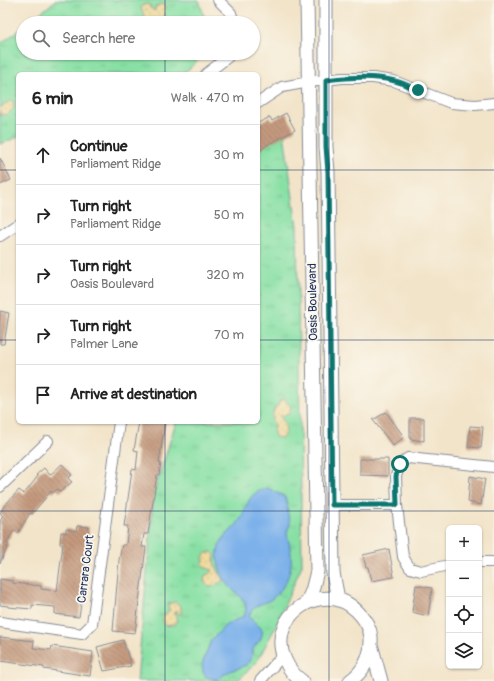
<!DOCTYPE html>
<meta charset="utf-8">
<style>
:root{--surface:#fff;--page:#f2f2f2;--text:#222;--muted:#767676;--line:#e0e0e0}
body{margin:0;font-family:Pangolin,sans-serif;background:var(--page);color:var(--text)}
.controls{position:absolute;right:12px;bottom:12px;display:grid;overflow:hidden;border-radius:6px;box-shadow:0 1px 3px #0004}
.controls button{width:36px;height:36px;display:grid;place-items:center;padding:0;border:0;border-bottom:1px solid var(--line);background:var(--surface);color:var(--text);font:20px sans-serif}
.stop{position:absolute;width:12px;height:12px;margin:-9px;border:3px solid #0f766e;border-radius:50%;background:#fff}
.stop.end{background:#0f766e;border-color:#fff;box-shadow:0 1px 4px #0008}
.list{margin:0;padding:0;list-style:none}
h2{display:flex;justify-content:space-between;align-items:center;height:52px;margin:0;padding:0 16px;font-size:17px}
h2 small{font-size:13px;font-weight:400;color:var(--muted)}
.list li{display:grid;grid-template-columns:26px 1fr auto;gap:12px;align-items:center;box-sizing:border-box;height:60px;padding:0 16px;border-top:1px solid var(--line)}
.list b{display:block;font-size:15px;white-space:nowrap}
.list p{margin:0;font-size:13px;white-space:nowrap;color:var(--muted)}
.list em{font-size:13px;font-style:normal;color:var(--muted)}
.icon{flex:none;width:22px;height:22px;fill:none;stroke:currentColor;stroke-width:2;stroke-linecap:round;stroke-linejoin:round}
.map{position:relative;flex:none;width:494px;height:681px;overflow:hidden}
.search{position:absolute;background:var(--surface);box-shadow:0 1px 3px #0004;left:16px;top:16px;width:244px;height:44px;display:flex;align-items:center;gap:10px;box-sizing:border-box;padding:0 14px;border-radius:22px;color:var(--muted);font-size:15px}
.panel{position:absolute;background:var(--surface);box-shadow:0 1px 3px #0004;left:16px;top:72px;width:244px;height:352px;border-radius:6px}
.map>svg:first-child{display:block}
</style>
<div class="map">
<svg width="494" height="681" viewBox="0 0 494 681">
<defs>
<pattern id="grass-tufts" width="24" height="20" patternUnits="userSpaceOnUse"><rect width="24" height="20" fill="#88e0a5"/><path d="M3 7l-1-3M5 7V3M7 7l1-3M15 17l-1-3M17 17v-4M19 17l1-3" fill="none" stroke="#75c090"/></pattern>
<pattern id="sand-dots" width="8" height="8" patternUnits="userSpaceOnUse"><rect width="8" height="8" fill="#eeda9e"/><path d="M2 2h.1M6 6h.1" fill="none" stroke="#ccbb8a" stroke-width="1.8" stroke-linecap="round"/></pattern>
<pattern id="building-back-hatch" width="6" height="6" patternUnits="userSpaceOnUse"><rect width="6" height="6" fill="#c59a7e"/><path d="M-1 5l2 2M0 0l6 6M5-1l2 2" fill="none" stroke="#9f7e6a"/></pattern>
</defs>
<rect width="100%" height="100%" fill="#fbf7ec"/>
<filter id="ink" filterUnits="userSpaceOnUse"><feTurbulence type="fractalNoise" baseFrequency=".025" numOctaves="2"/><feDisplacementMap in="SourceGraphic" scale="8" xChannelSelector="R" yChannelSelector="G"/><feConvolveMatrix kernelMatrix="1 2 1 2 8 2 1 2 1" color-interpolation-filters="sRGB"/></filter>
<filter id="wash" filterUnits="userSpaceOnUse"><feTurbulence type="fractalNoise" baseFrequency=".012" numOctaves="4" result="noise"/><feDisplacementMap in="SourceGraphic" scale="16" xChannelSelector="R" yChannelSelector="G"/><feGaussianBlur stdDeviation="0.9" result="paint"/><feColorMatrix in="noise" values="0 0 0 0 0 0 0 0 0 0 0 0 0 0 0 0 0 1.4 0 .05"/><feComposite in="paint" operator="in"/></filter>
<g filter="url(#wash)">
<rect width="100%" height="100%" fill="#f2e4c9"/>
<path fill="url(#grass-tufts)" stroke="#528882" d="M55 0H199L206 23H28L55 1Z
M23 27V53H205L188 70 176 74H18V137L0 144V44Z
M283 126 297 227 302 565 274 630 256 663 237 681H137L154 493 176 422H258V146Z"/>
<path fill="url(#sand-dots)" stroke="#84847e" d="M147 4 150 6V8L155 11V7L161 4 165 6 164 18 158 19 157 22 145 23V18L141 8 143 5Z
M10 101H14L15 102 13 104 14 108 7 115 0 114V117V108Z
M285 399 287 403 291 406 289 414 280 416C285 423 289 431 282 438L275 437 273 429 275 424 272 421C273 417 272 412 275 408 278 405 279 404 280 400Z
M211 551 215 555 214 562 223 581 218 583 215 586 212 585 211 587H209L204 582 205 575 210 574 213 570 205 568 202 564 204 561 203 557 206 553H210Z
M175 602 181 606V614H177V611H176L175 614 177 621 175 624 166 626 163 622V616L169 611 168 604Z"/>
<path fill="#7cb1ea" stroke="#4c70a4" d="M268 488 285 497C289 506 287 506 288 515 289 518 290 520 290 524 289 527 288 529 287 532 287 537 290 543 290 547 294 567 288 584 274 597 264 606 253 602 249 617L262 629C263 638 260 640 255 646 251 652 253 658 248 663 241 669 232 669 225 674 223 675 220 678 218 680L206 677 203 672 202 665 211 640 227 624 244 616 246 610 245 603C241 597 237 594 232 589 220 577 213 557 221 542 227 532 236 528 241 518 249 502 248 493 268 488Z"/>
<g id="blocks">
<path fill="url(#building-back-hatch)" d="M286 113 295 130 267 145 258 153V123L270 117 272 121Z
M0 158 11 180 0 185Z
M0 311 9 313 4 344H0Z
M386 412 404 437 393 446 373 420Z
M410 418H424V441L410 439Z
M139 422H165L159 463H161L159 475H157L148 534H144L142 547H146L135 633 113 631 119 560 122 545H126L128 526H124L130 485 132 469 136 470 138 451 134 450Z
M470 426 483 427 481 448 468 447Z
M360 459H388V476L360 475Z
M62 464 72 475 68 478 72 482 60 492 57 489 53 493 51 491 32 514 30 513 18 533 14 530 6 543 9 544 0 563V521L3 516 0 513 5 505 19 490 24 494 38 476 36 475 44 468 50 475Z
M470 476 485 479 481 505 468 502Z
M77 526 89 527 87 545 88 546 86 559H88L79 617 55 614V607L32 605V609L8 607V606L0 605V579L13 581V583L41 586V589L57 591 63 544H60L61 532 66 533V529L76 531Z
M389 549 394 577 371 581 368 567H366L363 555Z
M416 585 432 588 428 616 412 612Z
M0 637 34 641 33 648 51 650 52 646 93 652 90 676 44 669V667L0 661Z
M123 640 131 666 104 671 97 647Z"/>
</g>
</g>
<g filter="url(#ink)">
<use href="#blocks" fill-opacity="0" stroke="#868a94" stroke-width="1"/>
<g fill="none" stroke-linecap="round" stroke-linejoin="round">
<g stroke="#868a94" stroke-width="12">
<path id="minor" d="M218 0 231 13 234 23
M206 74 228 57 229 53
M258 103 282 87 309 82 342 78H373L394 81 451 103 475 105 494 103
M0 236 18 224
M0 487 48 441
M332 505H397
M479 562H494
M449 565 421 571 410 568 403 557 397 505 396 476 400 464 408 458 494 467
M0 622 82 634 92 624 119 422
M260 681 283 655"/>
</g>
<g stroke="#868a94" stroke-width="15">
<path id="major" d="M326 0V147L328 172 333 573 338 599
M307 602 312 591 317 571 307 0
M372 648 381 681
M302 681C294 676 289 669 285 660 265 617 323 577 357 611 364 618 370 626 371 637 372 656 365 670 350 681"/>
</g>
<use href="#minor" stroke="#fff" stroke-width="10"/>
<use href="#major" stroke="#fff" stroke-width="13"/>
</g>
</g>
<g fill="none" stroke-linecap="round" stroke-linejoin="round" filter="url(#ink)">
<path stroke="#0f766e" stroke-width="5" d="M400 464 396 476 397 505H332L328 172 326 146V80C348 77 374 75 395 81 403 83 411 87 418 90"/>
</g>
<path fill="none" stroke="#1b2f5e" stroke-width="1" stroke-opacity="0.55" d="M165 0V23M329 0V681M165 53V74M0 170H18M258 170H494M0 340H18M258 340H494M165 422V681M0 511H494"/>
<g text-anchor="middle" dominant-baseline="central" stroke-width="3.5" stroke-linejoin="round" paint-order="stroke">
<g font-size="12" fill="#1b2f5e" stroke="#fbf7ec">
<text transform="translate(313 302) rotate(-91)">Oasis Boulevard</text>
<text transform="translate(86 569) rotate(-83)">Carrara Court</text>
</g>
</g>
</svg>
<div class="controls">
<button>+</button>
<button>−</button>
<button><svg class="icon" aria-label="locate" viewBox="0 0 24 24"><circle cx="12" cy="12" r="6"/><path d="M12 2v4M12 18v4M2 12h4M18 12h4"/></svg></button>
<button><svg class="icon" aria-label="layers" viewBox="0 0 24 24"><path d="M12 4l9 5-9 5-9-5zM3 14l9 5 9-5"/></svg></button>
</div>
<div class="stop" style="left:400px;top:464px"></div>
<div class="stop end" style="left:418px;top:90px"></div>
<div class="search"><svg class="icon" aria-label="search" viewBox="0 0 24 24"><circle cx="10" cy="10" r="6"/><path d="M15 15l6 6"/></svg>Search here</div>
<section class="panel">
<h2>6 min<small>Walk · 470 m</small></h2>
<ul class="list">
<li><svg class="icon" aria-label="ahead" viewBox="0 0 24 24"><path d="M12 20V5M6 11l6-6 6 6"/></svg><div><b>Continue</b><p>Parliament Ridge</p></div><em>30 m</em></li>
<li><svg class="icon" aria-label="right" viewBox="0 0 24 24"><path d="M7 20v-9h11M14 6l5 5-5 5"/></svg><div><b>Turn right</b><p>Parliament Ridge</p></div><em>50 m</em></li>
<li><svg class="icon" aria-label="right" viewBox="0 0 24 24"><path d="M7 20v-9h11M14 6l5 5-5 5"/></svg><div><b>Turn right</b><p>Oasis Boulevard</p></div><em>320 m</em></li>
<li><svg class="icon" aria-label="right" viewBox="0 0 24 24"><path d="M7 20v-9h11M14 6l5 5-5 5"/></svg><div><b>Turn right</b><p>Palmer Lane</p></div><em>70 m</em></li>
<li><svg class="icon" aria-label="arrive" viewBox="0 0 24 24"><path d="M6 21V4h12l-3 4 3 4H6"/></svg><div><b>Arrive at destination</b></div></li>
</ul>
</section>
</div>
